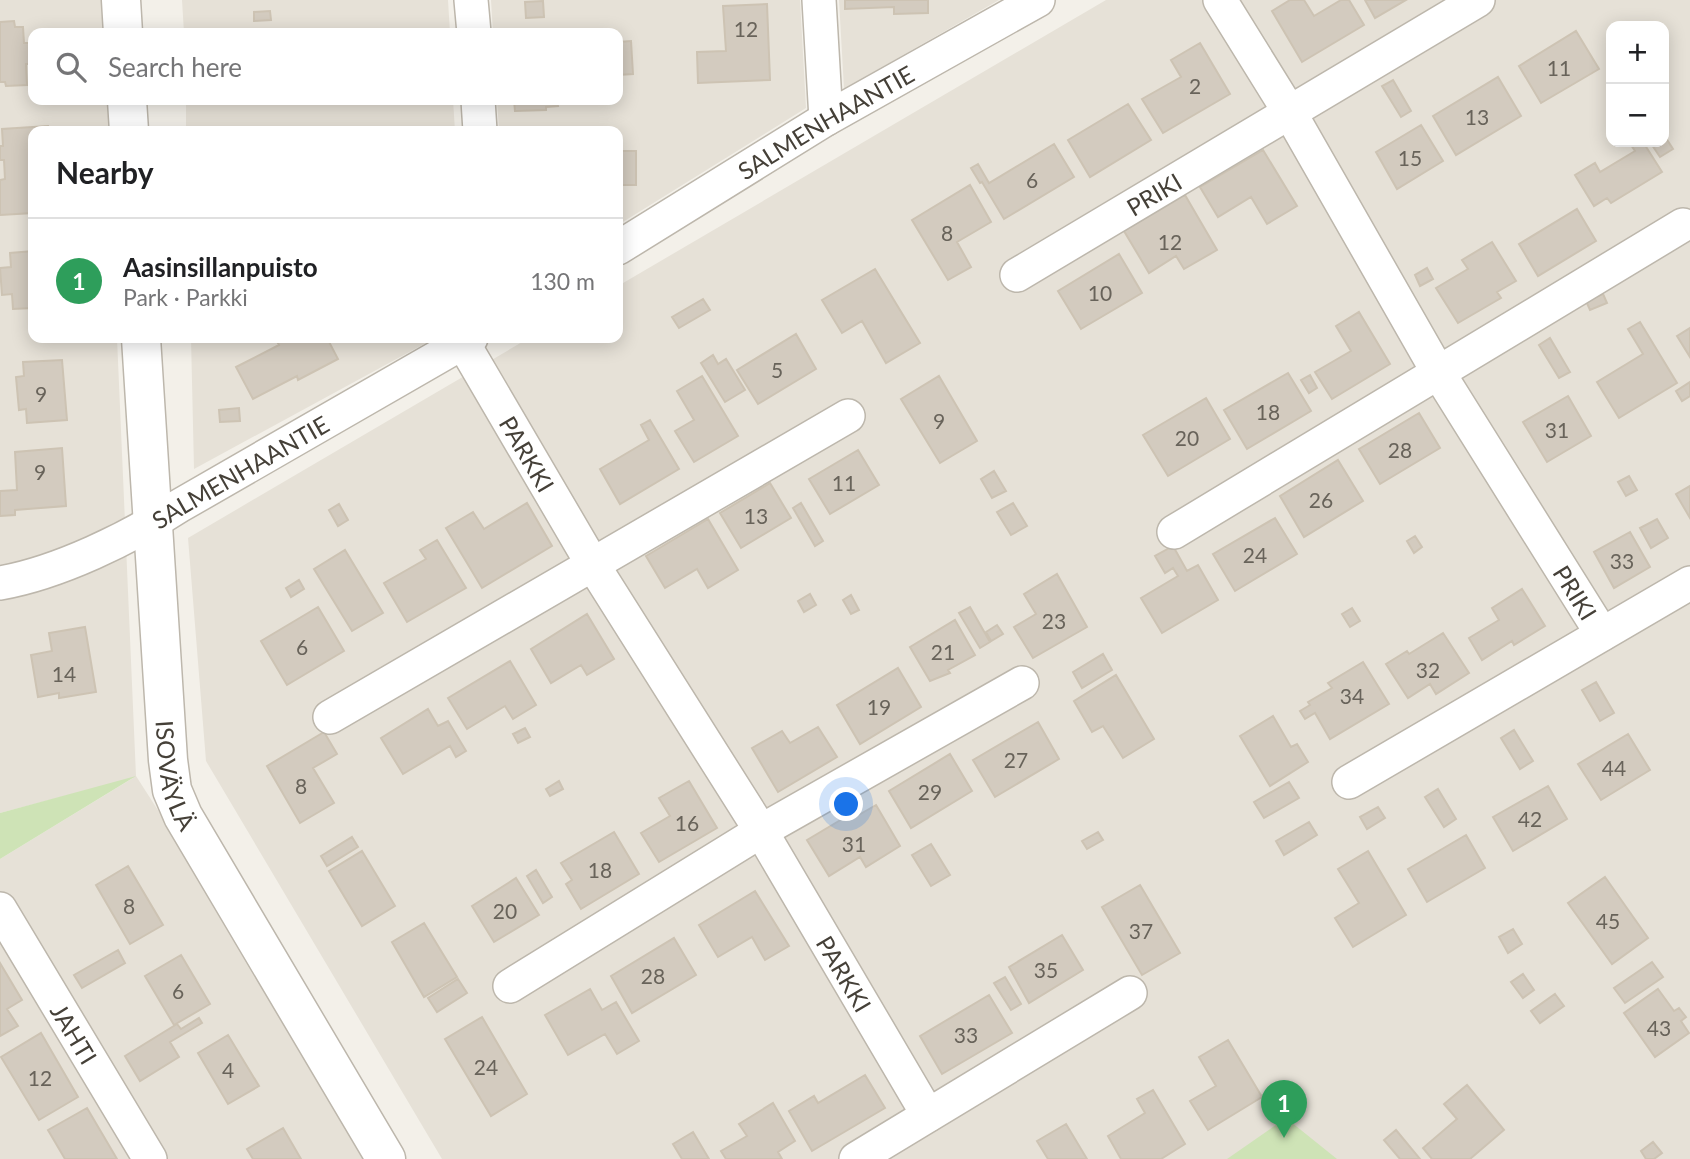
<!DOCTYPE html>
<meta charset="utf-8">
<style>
:root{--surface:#fff;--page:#f2f2f2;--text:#202124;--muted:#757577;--line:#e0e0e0;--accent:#e44a2f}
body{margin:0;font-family:Lato,sans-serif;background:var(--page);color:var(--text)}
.controls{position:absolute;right:21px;top:21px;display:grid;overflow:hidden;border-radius:14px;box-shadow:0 4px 18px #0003}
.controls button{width:63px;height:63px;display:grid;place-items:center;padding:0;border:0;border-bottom:2px solid var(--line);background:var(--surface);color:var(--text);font:35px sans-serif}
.you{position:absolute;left:847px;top:805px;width:24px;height:24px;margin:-18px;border:5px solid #fff;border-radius:50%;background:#1a73e8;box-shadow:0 0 0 10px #1a73e833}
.badge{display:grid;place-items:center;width:46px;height:46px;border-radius:50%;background:var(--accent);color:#fff;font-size:23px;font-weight:700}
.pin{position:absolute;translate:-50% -58px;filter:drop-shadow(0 2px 4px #0008)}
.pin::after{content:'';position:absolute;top:37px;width:24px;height:21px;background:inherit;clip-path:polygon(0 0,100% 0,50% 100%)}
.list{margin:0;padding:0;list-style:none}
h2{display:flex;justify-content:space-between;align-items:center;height:91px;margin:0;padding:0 28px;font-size:30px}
h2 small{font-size:23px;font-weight:400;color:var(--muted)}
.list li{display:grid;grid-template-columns:46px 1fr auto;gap:21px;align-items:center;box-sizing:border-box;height:126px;padding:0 28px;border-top:2px solid var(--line)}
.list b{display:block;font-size:26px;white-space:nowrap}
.list p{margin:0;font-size:23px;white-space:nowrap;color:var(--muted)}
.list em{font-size:23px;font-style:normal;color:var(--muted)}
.icon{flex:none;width:38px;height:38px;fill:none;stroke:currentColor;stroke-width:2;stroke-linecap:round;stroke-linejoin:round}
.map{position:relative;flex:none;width:1690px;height:1159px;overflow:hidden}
.search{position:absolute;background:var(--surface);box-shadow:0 4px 18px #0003;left:28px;top:28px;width:595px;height:77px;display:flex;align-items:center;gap:18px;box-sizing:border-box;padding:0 24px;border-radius:14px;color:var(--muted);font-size:26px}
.panel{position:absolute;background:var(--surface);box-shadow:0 4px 18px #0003;left:28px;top:126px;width:595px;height:217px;border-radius:14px}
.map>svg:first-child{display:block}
</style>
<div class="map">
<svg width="1690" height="1159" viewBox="0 0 1690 1159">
<rect width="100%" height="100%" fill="#f3f0e9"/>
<path fill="#e6e1d7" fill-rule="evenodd" d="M0 0H103L104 33H33V100H107L109 131H33V338H117L136 776 170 829 369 1159H0V859L133 778 0 813Z
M182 0H448L450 33H184Z
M491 0H800L806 108 618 225V131H499L497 100H618V33H493Z
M839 0H999L844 89Z
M1106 0H1690V1159H442L206 761 188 538 529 338H618V286ZM1611 26H1664V142H1611Z
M186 100H453L455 131H186Z
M191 338H435L194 469Z"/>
<path fill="#cee3b6" d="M136 776 0 859V813Z
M1286 1118 1337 1159H1227Z"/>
<path fill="#d3cbbf" stroke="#cdc3b3" stroke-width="2" d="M845 0H928V13L894 14V7L845 9Z
M1290 0H1304L1314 16 1341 0H1349L1364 25 1302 62 1272 11Z
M1365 0H1406L1375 18Z
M543 1 544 17 526 18 525 2Z
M767 4 770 80 698 83 697 52 726 51 723 6Z
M270 11 271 20 254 21V12Z
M14 21 15 27H23L24 43H29L31 64H26L27 85 6 86 5 82H0V22Z
M1576 31 1599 69 1541 103 1519 66Z
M631 41 633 74 618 75V42Z
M1200 43 1230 94 1163 133 1142 99 1181 77 1171 60Z
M1498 77 1521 116 1456 155 1433 116Z
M1393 80 1411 111 1401 117 1382 86Z
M514 100H557L558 106 546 107V110L515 111Z
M1128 104 1151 140 1090 177 1068 140Z
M1421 125 1443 161 1397 189 1376 152Z
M48 126 49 131H33V213L0 215V180L5 179 4 160H0V146H3L2 129Z
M1664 135 1673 149 1660 157 1650 142H1664Z
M1629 142H1643L1662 172 1611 203 1607 198 1594 206 1575 175 1595 163 1600 172 1635 151Z
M1054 144 1074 177 1004 219 982 182 980 183 971 168 978 164 989 183Z
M1263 150 1297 206 1267 224 1251 197 1218 217 1200 187Z
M618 151H636V185H618Z
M970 185 991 222 957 242 971 267 948 280 912 220Z
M1185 195 1217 250 1184 269 1176 256 1149 273 1124 231Z
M1577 209 1596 241 1538 276 1519 244Z
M1492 242 1516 281 1497 292 1501 298 1458 323 1436 288 1468 269 1462 260Z
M33 251V308L13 309 12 294 2 295 0 268 11 267 10 253Z
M1119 254 1142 293 1081 329 1058 291Z
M1427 268 1433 279 1420 286 1415 275Z
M875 269 920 343 886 363 862 321 842 333 822 300Z
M1603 294 1607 303 1590 310 1586 301Z
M703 299 710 310 679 328 672 317Z
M1359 312 1390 364 1332 399 1315 372 1351 351 1336 326Z
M1640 322 1677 383 1619 418 1597 382 1643 354 1628 329Z
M1690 328V357L1677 336Z
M796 334 816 369 758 404 737 370Z
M275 338H327L338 359 298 380 297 376 253 399 236 367 279 345Z
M1550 338 1570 372 1559 378 1539 345Z
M713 355 718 364 726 359 745 390 725 402 701 363Z
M62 360 67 420 27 423 26 409 19 410 16 377 24 376 23 362Z
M1288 373 1311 411 1247 449 1224 410Z
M1310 375 1317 388 1309 393 1301 380Z
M702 376 738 436 694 462 675 431 694 420 677 391Z
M939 376 977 441 940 463 901 399Z
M1690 382V396L1682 401 1676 391Z
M1568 396 1591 436 1547 462 1523 422Z
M1206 398 1230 439 1168 476 1143 435Z
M239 408 240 421 220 422 219 410Z
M1419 413 1440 448 1380 484 1359 449Z
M650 420 679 469 620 504 600 469 649 440 641 425Z
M62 448 66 506 15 510V515L0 516V491L17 490 15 452Z
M858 450 879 485 830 514 809 479Z
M1338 460 1363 501 1304 537 1280 496Z
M994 471 1006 491 992 498 981 479Z
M1629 476 1637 490 1626 496 1618 482Z
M770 483 791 518 741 548 720 513Z
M1690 486V518L1676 494Z
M527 503 552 546 482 588 446 528 473 512 484 529Z
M801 503 823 541 815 546 793 508Z
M1013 503 1027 526 1011 535 997 512Z
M339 504 348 520 338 526 329 510Z
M1275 518 1297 554 1235 591 1213 554Z
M708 519 738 570 708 588 697 569 665 588 646 556Z
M1657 519 1668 538 1651 548 1640 528Z
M1630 532 1650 567 1614 588 1594 552Z
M1415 536 1422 547 1414 553 1407 541Z
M437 540 466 588 407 622 384 583 426 559 420 550Z
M1173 546 1187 571 1198 565 1218 600 1162 633 1141 598 1178 576 1173 568 1165 573 1155 556Z
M345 550 383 613 352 631 314 569Z
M1057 574 1087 627 1033 658 1014 627 1036 614 1024 594Z
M299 580 304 589 291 597 286 588Z
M1522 589 1545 626 1514 645 1512 641 1482 660 1469 638 1499 620 1492 608Z
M810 594 816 605 804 612 798 601Z
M851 595 859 610 851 614 843 600Z
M318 607 344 651 287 685 261 641Z
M970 607 990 642 980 648 959 613Z
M1352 608 1360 621 1350 627 1342 614Z
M587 614 614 659 587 675 581 665 551 683 531 649Z
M955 620 975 655 948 670 950 673 930 681 910 647Z
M997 625 1003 634 991 641 986 632Z
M85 627 96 692 59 698V693L38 697 31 655 52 651 49 633Z
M1443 633 1469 673 1436 694 1430 684 1408 698 1386 664 1407 651 1409 654Z
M1103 654 1112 670 1082 688 1073 672Z
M510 661 536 705 513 719 505 706 467 729 448 698Z
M1363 662 1389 704 1330 739 1315 713 1305 719 1300 711 1310 705 1308 702 1332 688 1328 683Z
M898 668 921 707 860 744 837 705Z
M1116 675 1154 739 1123 758 1103 726 1092 732 1074 701Z
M1596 682 1614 713 1600 721 1582 690Z
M428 709 438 726 448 721 466 751 456 757 450 746 403 774 381 738Z
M1273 716 1291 747 1297 744 1308 762 1270 786 1240 736Z
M1038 722 1059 759 995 797 973 760Z
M818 727 837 757 778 792 752 748 782 731 790 743Z
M525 728 530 737 518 743 513 734Z
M1514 730 1533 761 1520 769 1501 738Z
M324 732 337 754 313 768 334 803 300 823 267 766Z
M1628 734 1650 770 1601 800 1578 764Z
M950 754 972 791 911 828 889 791Z
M559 781 563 789 550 796 546 789Z
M689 781 717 828 659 862 641 833 670 816 659 798Z
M1289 782 1299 798 1264 818 1254 802Z
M1548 786 1567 819 1513 851 1493 817Z
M1438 789 1456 819 1444 827 1425 797Z
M876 805 900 846 866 867 860 857 829 876 807 840 854 812 857 816Z
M1378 807 1385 818 1367 829 1360 817Z
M1309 822 1317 835 1284 855 1276 841Z
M614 832 639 874 581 909 566 884 572 880 561 863Z
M1098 832 1103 840 1087 849 1082 841Z
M1466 835 1485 868 1427 902 1408 869Z
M352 837 358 847 327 866 321 856Z
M931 844 950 875 931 886 912 855Z
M362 851 395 906 362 926 329 871Z
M1368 851 1406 915 1353 947 1335 918 1359 903 1338 869Z
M128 866 163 925 130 944 96 885Z
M536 870 552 897 543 903 527 876Z
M1605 877 1648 938 1612 964 1568 903Z
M516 878 539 915 494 942 472 906Z
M1140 885 1180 953 1142 975 1102 907Z
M755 891 789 946 765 960 752 937 718 957 699 925Z
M424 923 457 977 424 997 392 942Z
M1513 929 1522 944 1508 953 1499 937Z
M1062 935 1083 970 1029 1003 1009 967Z
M674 938 696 975 632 1013 611 976Z
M118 950 125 963 82 988 74 975Z
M181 955 210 1004 174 1025 145 976Z
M1652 962 1663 977 1625 1003 1614 988Z
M0 963 22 1000 7 1009 18 1026 0 1036Z
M1523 974 1534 990 1523 998 1511 982Z
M1005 977 1021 1004 1011 1010 994 983Z
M458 979 467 993 437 1012 428 998Z
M590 989 602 1010 616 1002 639 1041 617 1054 605 1034 568 1055 545 1015Z
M1658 989 1674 1011 1679 1008 1686 1017 1681 1021 1689 1033 1655 1057 1624 1013Z
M1555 994 1564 1006 1540 1023 1531 1011Z
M989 995 1012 1033 942 1074 920 1036Z
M482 1017 527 1094 491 1116 445 1039Z
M199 1018 202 1023 170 1042 179 1057 140 1081 125 1056 177 1024 181 1029Z
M41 1033 78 1097 39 1120 1 1057Z
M228 1035 259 1086 228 1104 198 1053Z
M1228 1040 1262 1097 1208 1130 1190 1101 1216 1086 1199 1057Z
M865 1075 885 1108 812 1151 789 1111 814 1096 818 1103Z
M1467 1085 1504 1130 1470 1159H1432L1423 1148 1457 1119 1444 1104Z
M1153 1090 1185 1144 1161 1159H1121L1108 1136 1145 1113 1137 1099Z
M773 1103 795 1141 778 1152 782 1159H726L721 1151 747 1136 739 1124Z
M87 1108 117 1159H65L48 1130Z
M1066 1124 1087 1159H1048L1037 1141Z
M283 1128 301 1159H253L247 1149Z
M1396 1130 1420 1159H1400L1384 1140Z
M693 1132 709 1159H682L673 1144Z
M1653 1142 1662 1153 1654 1159H1646L1641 1151Z"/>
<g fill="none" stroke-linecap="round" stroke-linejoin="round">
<g stroke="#bdb7ac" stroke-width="36">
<g id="minor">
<path d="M471 0 474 33"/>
<path d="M819 0 826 119"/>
<path id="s1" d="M1220 0 1290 113 1438 372 1602 634"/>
<path d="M478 100 480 131"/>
<path id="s2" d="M618 248 826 119 1038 0"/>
<path id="s3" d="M1017 275 1478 0"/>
<path id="s4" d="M463 343 593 565 761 831 928 1115"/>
<path d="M1174 532 1683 225"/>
<path id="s5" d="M0 583C58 573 130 538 179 506L471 338"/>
<path d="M330 717 848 416"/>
<path d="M1349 782 1690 583"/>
<path id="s6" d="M0 909 150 1159"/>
<path d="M510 986 761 831 1022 683"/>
<path d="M856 1159 1130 993"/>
</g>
</g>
<g stroke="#bdb7ac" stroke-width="41">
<g id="tertiary">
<path d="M121 0 123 33"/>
<path d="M127 100 129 131"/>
<path id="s7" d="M141 338 168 760 172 790 183 816 386 1159"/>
</g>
</g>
<use href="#minor" stroke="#fff" stroke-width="33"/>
<use href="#tertiary" stroke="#fff" stroke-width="38"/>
</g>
<g text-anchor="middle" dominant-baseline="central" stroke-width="6" stroke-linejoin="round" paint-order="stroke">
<g font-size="21" fill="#68635a">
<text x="746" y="28">12</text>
<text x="1559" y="67">11</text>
<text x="1195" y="85">2</text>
<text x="1477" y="116">13</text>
<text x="1410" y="157">15</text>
<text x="1032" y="179">6</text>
<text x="947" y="232">8</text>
<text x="1170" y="241">12</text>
<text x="1100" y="292">10</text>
<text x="777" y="369">5</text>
<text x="41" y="393">9</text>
<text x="1268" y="411">18</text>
<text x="939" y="420">9</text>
<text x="1557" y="429">31</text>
<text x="1187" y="437">20</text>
<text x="1400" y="449">28</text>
<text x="40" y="471">9</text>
<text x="844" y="482">11</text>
<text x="1321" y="499">26</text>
<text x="756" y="515">13</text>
<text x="1255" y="554">24</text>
<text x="1622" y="560">33</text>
<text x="1054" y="620">23</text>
<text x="302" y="646">6</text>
<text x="943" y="651">21</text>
<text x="1428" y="669">32</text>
<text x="64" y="673">14</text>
<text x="1352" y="695">34</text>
<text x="879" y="706">19</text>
<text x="1016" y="759">27</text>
<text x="1614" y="767">44</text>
<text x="301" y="785">8</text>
<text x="930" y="791">29</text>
<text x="1530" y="818">42</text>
<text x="687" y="822">16</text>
<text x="854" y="843">31</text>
<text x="600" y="869">18</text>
<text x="129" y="905">8</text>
<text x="505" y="910">20</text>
<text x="1608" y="920">45</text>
<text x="1141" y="930">37</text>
<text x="1046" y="969">35</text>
<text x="653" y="975">28</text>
<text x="178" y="990">6</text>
<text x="1659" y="1027">43</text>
<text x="966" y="1034">33</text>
<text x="486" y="1066">24</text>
<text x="228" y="1069">4</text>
<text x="40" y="1077">12</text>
</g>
<g font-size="24" fill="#454038" stroke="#fff">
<text stroke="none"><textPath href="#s2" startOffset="243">SALMENHAANTIE</textPath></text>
<text stroke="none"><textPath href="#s3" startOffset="159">PRIKI</textPath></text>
<text stroke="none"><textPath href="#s4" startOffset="128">PARKKI</textPath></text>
<text stroke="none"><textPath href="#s5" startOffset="266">SALMENHAANTIE</textPath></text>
<text stroke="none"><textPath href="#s1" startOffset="691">PRIKI</textPath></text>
<text stroke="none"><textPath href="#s7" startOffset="439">ISOVÄYLÄ</textPath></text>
<text stroke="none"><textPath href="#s4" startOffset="737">PARKKI</textPath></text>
<text stroke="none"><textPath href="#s6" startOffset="145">JAHTI</textPath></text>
</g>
</g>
</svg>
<div class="controls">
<button>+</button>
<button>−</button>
</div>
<div class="you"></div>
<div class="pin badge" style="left:1284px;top:1138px;background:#2e9e5b">1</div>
<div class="search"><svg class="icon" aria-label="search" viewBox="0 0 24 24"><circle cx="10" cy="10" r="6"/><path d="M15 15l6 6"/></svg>Search here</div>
<section class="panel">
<h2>Nearby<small></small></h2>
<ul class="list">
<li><span class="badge" style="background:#2e9e5b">1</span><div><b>Aasinsillanpuisto</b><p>Park · Parkki</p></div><em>130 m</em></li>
</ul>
</section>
</div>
